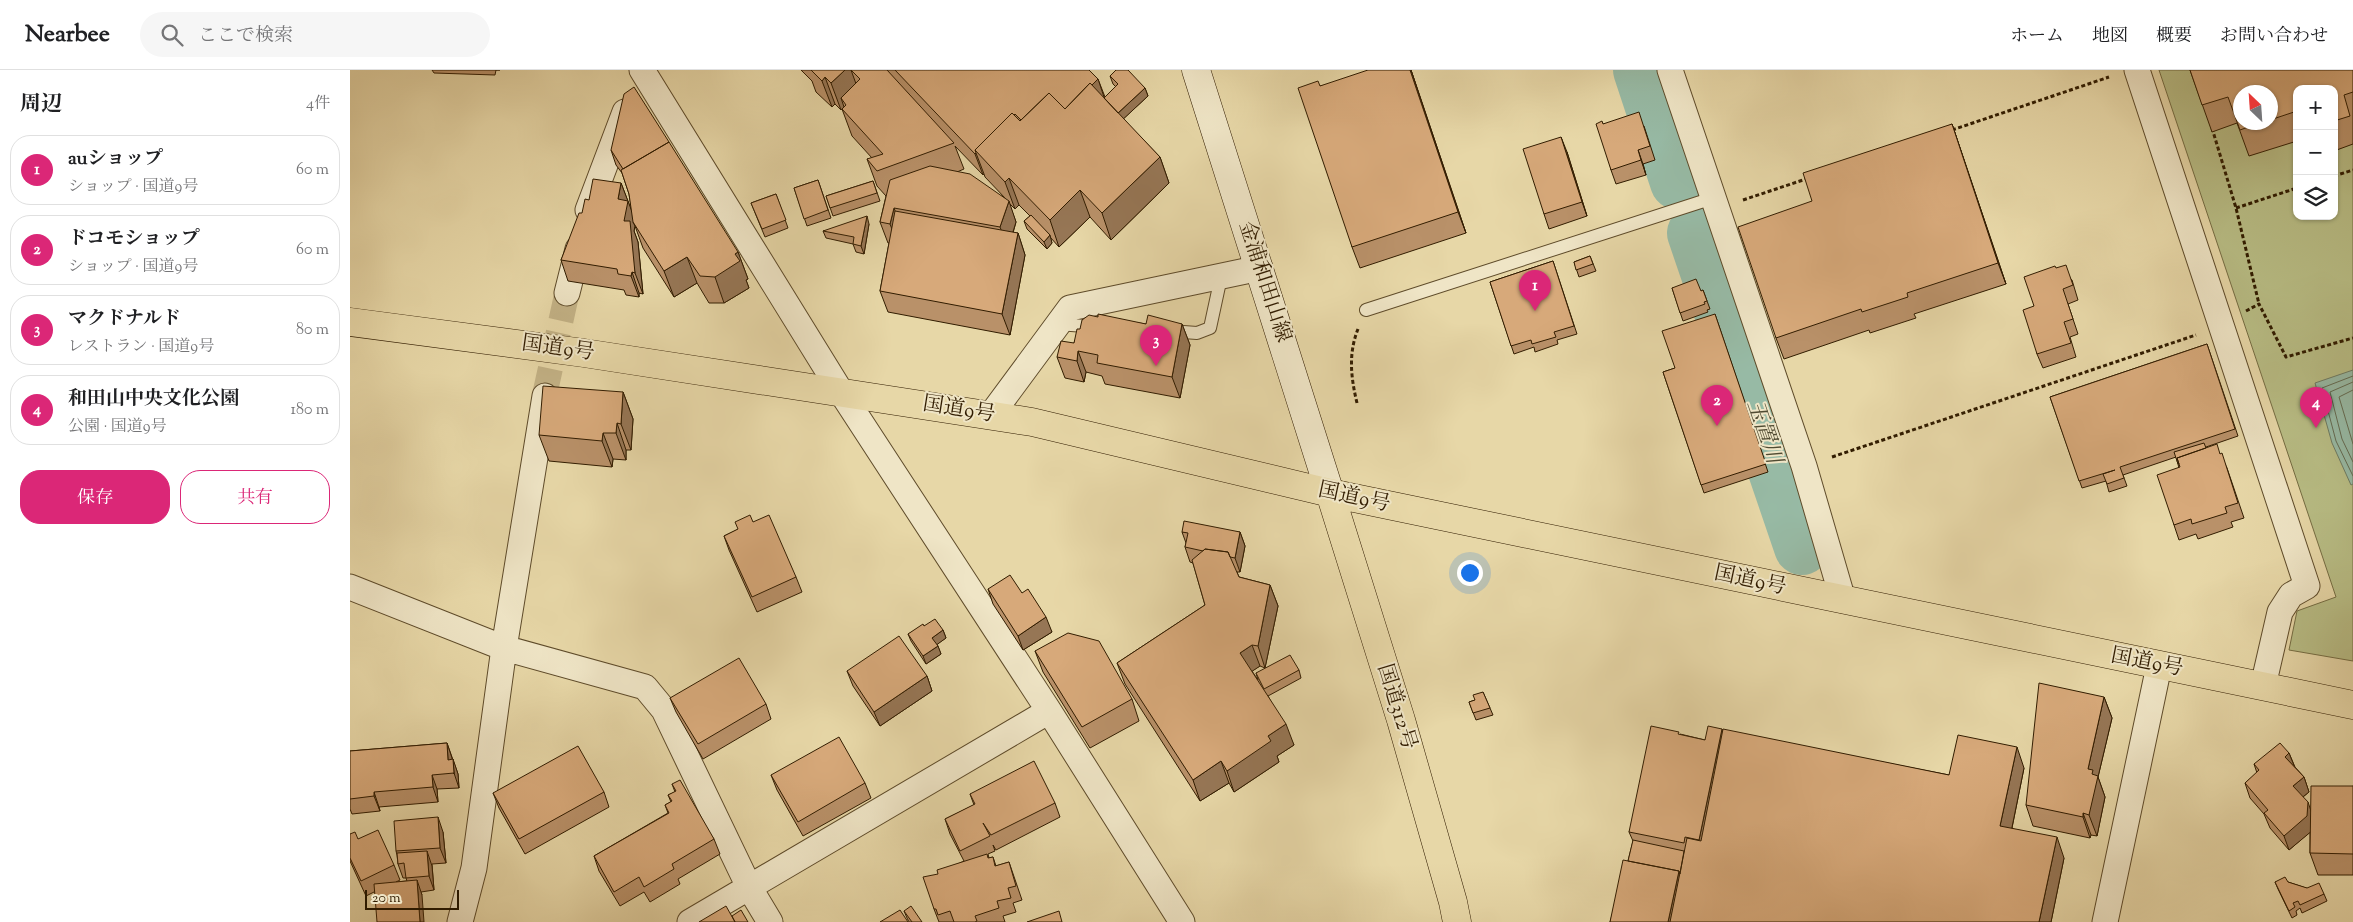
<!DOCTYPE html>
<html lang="ja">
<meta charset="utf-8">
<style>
:root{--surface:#fff;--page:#f6f6f6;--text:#202124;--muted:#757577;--line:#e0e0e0;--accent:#db2777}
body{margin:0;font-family:"Sorts Mill Goudy","Noto Serif JP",serif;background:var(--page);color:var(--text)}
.controls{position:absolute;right:15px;top:15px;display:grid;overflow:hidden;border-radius:10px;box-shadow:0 1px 4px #0004}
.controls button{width:45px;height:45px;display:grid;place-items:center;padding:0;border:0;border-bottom:1px solid var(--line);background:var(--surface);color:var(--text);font:25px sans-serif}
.compass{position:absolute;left:1883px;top:15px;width:45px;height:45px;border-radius:50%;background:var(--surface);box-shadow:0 1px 4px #0004;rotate:335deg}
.scale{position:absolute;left:15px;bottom:12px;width:94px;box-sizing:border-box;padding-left:5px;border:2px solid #311c00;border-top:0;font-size:14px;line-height:18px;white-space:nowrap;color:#311c00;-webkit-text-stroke:4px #efe5c6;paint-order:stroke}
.you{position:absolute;left:1119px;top:502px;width:18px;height:18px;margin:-12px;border:4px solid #fff;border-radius:50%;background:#1a73e8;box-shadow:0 0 0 8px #1a73e833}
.badge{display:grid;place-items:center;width:32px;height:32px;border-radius:50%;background:var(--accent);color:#fff;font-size:16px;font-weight:700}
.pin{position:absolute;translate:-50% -41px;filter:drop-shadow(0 1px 2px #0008)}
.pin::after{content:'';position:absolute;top:26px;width:18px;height:15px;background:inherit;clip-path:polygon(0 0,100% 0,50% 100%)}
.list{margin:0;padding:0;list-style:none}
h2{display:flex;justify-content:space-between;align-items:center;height:65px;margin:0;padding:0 20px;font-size:21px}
h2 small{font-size:16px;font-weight:400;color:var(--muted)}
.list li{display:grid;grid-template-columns:32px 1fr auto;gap:15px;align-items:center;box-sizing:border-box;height:70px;margin:0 10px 10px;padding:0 10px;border:1px solid var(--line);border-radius:20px}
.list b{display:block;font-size:19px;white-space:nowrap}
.list p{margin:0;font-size:16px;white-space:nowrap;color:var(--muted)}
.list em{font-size:16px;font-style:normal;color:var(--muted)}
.actions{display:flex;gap:10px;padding:15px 20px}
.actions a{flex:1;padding:11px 0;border:1px solid var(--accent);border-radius:20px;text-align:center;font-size:18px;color:var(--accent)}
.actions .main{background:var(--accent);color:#fff}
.icon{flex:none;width:28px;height:28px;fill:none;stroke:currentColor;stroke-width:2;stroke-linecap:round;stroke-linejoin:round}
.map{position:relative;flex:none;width:2003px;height:852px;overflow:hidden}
header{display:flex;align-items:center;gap:30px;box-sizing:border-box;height:70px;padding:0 25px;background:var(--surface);border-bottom:1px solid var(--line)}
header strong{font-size:24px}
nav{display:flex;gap:28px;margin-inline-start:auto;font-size:18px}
.search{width:350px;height:45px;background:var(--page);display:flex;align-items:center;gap:12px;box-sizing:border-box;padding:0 18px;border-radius:28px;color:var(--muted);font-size:19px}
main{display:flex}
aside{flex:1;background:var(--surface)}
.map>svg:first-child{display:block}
</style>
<header>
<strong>Nearbee</strong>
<div class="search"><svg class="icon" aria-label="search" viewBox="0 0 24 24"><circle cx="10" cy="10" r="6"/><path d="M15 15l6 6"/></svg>ここで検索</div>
<nav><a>ホーム</a><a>地図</a><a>概要</a><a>お問い合わせ</a></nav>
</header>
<main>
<aside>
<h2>周辺<small>4件</small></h2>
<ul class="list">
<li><span class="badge">1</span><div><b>auショップ</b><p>ショップ · 国道9号</p></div><em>60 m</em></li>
<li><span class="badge">2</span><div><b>ドコモショップ</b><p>ショップ · 国道9号</p></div><em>60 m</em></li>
<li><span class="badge">3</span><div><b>マクドナルド</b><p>レストラン · 国道9号</p></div><em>80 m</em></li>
<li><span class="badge">4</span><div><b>和田山中央文化公園</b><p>公園 · 国道9号</p></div><em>180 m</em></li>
</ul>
<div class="actions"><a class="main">保存</a><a>共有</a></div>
</aside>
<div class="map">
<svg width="2003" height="852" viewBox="0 0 2003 852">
<rect width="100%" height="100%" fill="#e7d7a7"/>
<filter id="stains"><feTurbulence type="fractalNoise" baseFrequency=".004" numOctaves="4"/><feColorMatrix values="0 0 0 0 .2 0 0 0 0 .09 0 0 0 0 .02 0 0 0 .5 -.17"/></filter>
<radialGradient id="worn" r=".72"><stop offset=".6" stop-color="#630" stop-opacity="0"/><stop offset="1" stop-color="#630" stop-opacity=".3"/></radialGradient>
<path fill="#b8bd85" stroke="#746c42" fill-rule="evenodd" d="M1809 0H2003V591L1939 580 1947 541 1986 527ZM1947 19H1984V146H1947ZM1890 22H1920V52H1890Z"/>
<path fill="#97baa5" stroke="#6e7b63" d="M2003 300V414L2001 415 1982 373 1965 313Z"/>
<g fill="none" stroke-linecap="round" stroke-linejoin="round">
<path stroke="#646b52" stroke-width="1" d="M2003 306 1972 318 1986 371 2003 406
M2003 312 1980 322 1992 369 2003 392
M2003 320 1989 327 2003 374"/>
<path stroke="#97baa5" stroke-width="56" d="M1291 0 1328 112
M1345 163 1452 477"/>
<path stroke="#c3b286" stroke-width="25" stroke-dasharray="25 12" stroke-linecap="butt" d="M195 323 217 223"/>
<g stroke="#5e4b2a" stroke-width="14">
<path id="service" d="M1016 240 1363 128
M708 254 748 257
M820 261 847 263 860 258 871 207"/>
</g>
<g stroke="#5e4b2a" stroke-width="27">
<path id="minor" d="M292 0 491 322 699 641 832 852
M1320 0 1454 396 1493 530
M1787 0 1957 516 1941 525 1930 542 1913 616
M238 140 275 42
M217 223 228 179
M641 345 720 238 910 198
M0 517 154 578 295 617 314 640 399 817 420 852
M110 852 124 798 154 578 195 326
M340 852 699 641
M1755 852 1809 596"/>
</g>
<g stroke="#311c00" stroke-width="29">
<path id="secondary" d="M846 0 980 423"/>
</g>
<g stroke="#311c00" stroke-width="29">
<path id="trunk" d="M0 252 234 283 682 352 980 423 2003 635
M980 423 1051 650 1103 832 1107 852"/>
</g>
<path stroke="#311c00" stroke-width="3" stroke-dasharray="4 2.5" stroke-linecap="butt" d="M1862 58 1886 138 1909 234
M1602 60 1759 7
M1984 106 2003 100
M1393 130 1459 108
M1886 138 1947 118
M1896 241 1909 234 1936 287 2003 268
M1007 333C1001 308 998 284 1008 259
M1482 387 1846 265"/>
<use href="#service" stroke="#efe5c6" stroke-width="12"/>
<use href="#minor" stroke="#efe5c6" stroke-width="25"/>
<use href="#secondary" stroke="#efe5c6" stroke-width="28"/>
<use href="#trunk" stroke="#e7d7a7" stroke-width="28"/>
</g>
<path fill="#b99169" stroke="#311c00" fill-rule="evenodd" d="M82 0H150H146L145 5 84 3Z
M451 0H739L748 9 755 27 766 17 763 14 760 6 795 18 798 26 773 49 810 87 819 113 761 170 740 147 709 177 700 167 702 173 697 179 677 159 674 151 680 146 669 135 665 139 659 133 666 152 663 163H668L675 185 660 265 538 242 530 221 539 173H538L530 152 536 126 527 116 517 89 522 88 502 66 492 39 494 37 491 40 485 34 482 37 466 22 462 11ZM605 76 633 105 634 104 635 107 655 128 607 102 614 99Z
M1061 0 1116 163 1010 198 1002 177 970 16Z
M1840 0H2003V74L1984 81V19H1947V71L1899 86 1887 53 1862 62ZM1920 22V52H1890Z
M1253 54 1294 56 1305 90 1293 94 1296 105 1266 114 1261 100Z
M1602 54 1656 214 1564 244 1566 248 1520 263 1519 260 1434 289 1426 268 1462 131Z
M261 80 388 182 398 209 396 210 399 218 374 233H359L347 213 324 227 293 178 285 156 284 161 288 172 293 224 289 223V227L276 225 274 220 218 211 211 190 239 130 271 113 282 142 279 124 272 103 266 95Z
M1217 82 1237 146 1199 159 1194 144Z
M468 110 481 148 457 156 444 118Z
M523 111 530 131 483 146 476 126Z
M426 124 438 158 415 167 401 133Z
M519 154 514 184 506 182 503 174 476 168 473 161Z
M1240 186 1246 201 1229 207 1224 192Z
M1203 191 1227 264 1207 270 1208 274 1185 282 1184 277 1164 284 1140 212Z
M1706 198 1722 210 1728 230 1718 234 1728 264 1720 267 1726 287 1693 298 1687 284 1684 236Z
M1322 218 1351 221 1353 220 1360 239 1357 240 1358 242 1333 251Z
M1365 244 1418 402 1354 423 1313 302 1325 298Z
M748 247 796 254H832L840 275 830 328 755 314 752 306 736 302 734 312 715 308 707 287 724 273 730 259Z
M1857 274 1888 366 1856 377V378L1870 384 1877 398 1894 448 1881 452 1883 457 1848 469 1846 464 1829 470 1824 455 1829 398 1826 387 1773 405 1777 416 1759 422 1756 411 1732 418 1700 327Z
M273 322 283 349 281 380H276V390L263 389 262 397 199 391 189 365Z
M403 452 446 507 452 522 407 542 379 480 374 466Z
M832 462H890L895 476 890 502H887L889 507 920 515 928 536 915 598 910 596 902 601 908 610 906 603 949 600 951 608 918 626 944 675 927 686 929 692 884 722 879 713 850 731 775 614 767 593 855 535 843 493 840 492 835 477 836 473Z
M638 519 672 523 702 562 673 580 643 534Z
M574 556 593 560 596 568 587 574 591 584 576 594 561 571 558 564Z
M685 581 782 629 789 651 740 678 693 602Z
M497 601 577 606 582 621 530 656 503 616Z
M1133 622 1143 645 1126 650 1119 632 1125 630Z
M1754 627 1762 648 1748 707 1755 727 1747 766 1741 765 1740 768 1683 756 1676 735Z
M320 628 416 634 421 649 353 689 326 642Z
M1372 659V661L1599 705 1674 698 1662 758 1714 788 1701 852H1260L1278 791 1283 771 1279 762 1330 664 1355 670Z
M97 673 108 704 109 718 87 719 88 732 29 737 30 741 2 744 0 739V681Z
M1939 683 1945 697 1954 707 1959 722 1953 727 1960 740 2003 716V805H1968L1960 783V762L1939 780 1920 758 1914 744 1900 728 1895 713 1907 703 1904 694Z
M421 705 515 713 521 728 453 766 427 720Z
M322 714 364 769 370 784 328 809 330 814 300 832 294 822 270 836 249 801 244 786 318 743 315 735 321 732 318 725 325 722Z
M254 722 259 737 175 784 149 738 143 723Z
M620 724 705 733 710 747 646 780 643 775 645 781 638 784 639 788 643 787 646 796 659 792 672 830 663 833 666 842 653 846 655 852H589L584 839 588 804 614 791 600 764 595 749 624 735Z
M93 762 96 793 82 794 84 820 71 822 72 825 24 822 16 826 0 791V764L8 769 44 795 50 810 46 812 57 811 56 808H53L48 794 47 785 46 781Z
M1925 812H1938L1974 824 1977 831 1952 843 1950 838 1946 841 1947 845 1942 848 1928 819Z
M554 841 572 852H559L557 848Z"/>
<path fill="#967655" stroke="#311c00" d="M495 0H501L509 22 491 28 494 37 491 40 481 13Z
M1061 0 1116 163 1108 142Z
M475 7 485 34 482 37 472 11Z
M748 9 755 30 716 41Z
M795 18 798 26 768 54 765 46Z
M1602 54 1609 75 1656 214 1648 193Z
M1211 67 1217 82 1237 146 1232 132Z
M1288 80 1293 94 1296 105 1291 90Z
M626 83 634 104 633 105 625 84Z
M810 87 819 113 761 170 752 143Z
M659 108 669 135 665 139 655 112Z
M271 113 286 152H283L285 156 284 161 288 172 293 224 285 203 274 151 268 129Z
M730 120 740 147 709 177 700 150Z
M659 131 666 152 658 178 650 157Z
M544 138 552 159 548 175 540 154Z
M517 146 519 154 514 184 511 176Z
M668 163 675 185 660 265 652 244Z
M700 165 702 173 697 179 694 172Z
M388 182 398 209 396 210 399 218 374 233 365 207 385 184Z
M337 187 347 213 324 227 314 201Z
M282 202 289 223V227L281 206Z
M832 254 840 275 830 328 822 307Z
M728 281 736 302 734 312 727 291Z
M273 322 283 349 281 380 271 354Z
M267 353 276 380V390L266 363Z
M253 363 263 389 262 397 252 371Z
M890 462 895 476 890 502 885 488Z
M920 515 928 536 915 598 908 576Z
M696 547 702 562 673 580 668 566Z
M593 560 596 568 585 576 582 568Z
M902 575 910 596 898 604 890 583Z
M588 576 591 584 576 594 573 586Z
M577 606 582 621 530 656 524 642Z
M1754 627 1762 648 1748 707 1755 727 1747 766 1739 745 1738 699Z
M936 654 944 675 927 686 929 692 884 722 877 701 918 666Z
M1372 659 1379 680 1357 791 1349 770Z
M97 673 102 688 104 704 98 690Z
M1667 677 1674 698 1658 777 1650 756Z
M1939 683 1945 698 1935 687Z
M103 689 108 704 109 718 104 703Z
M871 691 879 713 850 731 843 710Z
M82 705 87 719 88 732 83 717Z
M1954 707 1959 722 1949 730 1943 716Z
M24 722 29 737 30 741 24 726Z
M1958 732 1963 747V760L1939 780 1934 766Z
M1733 743 1741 765 1740 768 1733 747Z
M88 747 93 762 96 793 90 778Z
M1707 767 1714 788 1701 852H1689Z
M77 781 82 796 84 820 79 806Z
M1329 801 1336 822 1330 852H1318Z
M67 810 72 825 74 852H70Z"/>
<path fill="#d7a97a" stroke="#311c00" d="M461 0H495L481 13 475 7 472 11Z
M501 0H537L604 73 527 101 517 89 533 84 492 39 496 35 491 28 510 9Z
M545 0H739L748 9 742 15 740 13 715 39 699 23 671 50 665 44 664 45 662 43 625 80 626 83 625 84Z
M766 0H778L795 18 768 43 754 28 768 14 760 6Z
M1018 0H1060L1108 142 1002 177 948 18 968 11 970 16Z
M1840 0H2003V22L1994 25 2000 46 1984 51V19H1947V41L1920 50V22H1890V52H1912L1890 60 1878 27 1852 35Z
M740 13 810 87 752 143 730 120 700 150 659 108 655 112 625 80 662 43 670 51 699 23 715 39Z
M284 17 319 72 273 99 261 80 274 24Z
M1289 42 1300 76 1288 80 1291 90 1261 100 1246 54 1252 51 1253 54Z
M1602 54 1648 193 1557 223 1558 227 1512 242 1511 239 1426 268 1388 157 1462 131 1453 103Z
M1211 67 1232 132 1194 144 1173 79Z
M319 72 388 182 385 184 390 191 365 207 350 206 337 187 314 201 283 152 279 124 271 100Z
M580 96 620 104 659 131 650 157 544 138 540 154 530 152 540 110Z
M243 109 271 113 268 129 278 131 274 151H280L285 203 282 202 281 206 268 204 267 199 211 190 229 143H232L235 129 239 130Z
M468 110 478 140 454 149 444 118Z
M523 111 527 123 480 138 476 126Z
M426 124 436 150 412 159 401 133Z
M545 141 668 163 652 244 530 221Z
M681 145 700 165 694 172 674 151Z
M517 146 511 176 503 174 504 167 473 161Z
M1240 186 1243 194 1226 200 1224 192Z
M1203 191 1224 256 1204 262 1206 267 1182 274 1181 270 1161 276 1140 212Z
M1716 195 1723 215 1713 219 1723 249 1714 252 1721 273 1687 284 1673 240 1684 236 1674 207 1705 196 1706 198Z
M1346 209 1351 221 1353 220 1357 231 1354 232 1355 234 1330 243 1322 218Z
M748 244 796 254 798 245 832 254 822 307 747 293 748 285 728 281 727 291 707 287 711 271 724 273 727 259H730L732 250 739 245 748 247Z
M1365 244 1416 394 1351 415 1313 302 1325 298 1312 261Z
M1857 274 1885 359 1770 397 1774 408 1757 414 1753 404 1765 400 1729 411 1700 327Z
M193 316 273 322 271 354 267 353 266 363H253L252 371 189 365Z
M1854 373 1856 378 1827 388 1829 394H1828L1824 382Z
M1867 374 1870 384 1872 383 1888 433 1875 437 1877 443 1842 454 1841 449 1824 455 1807 405 1830 397 1827 388Z
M400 445 403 452 419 445 446 507 402 527 374 466 388 459 385 452Z
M834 451 890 462 885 488 880 487 878 482 855 479 853 481 835 477 838 463 832 462Z
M855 479 878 482 889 507 920 515 908 576 902 575 890 583 936 654 918 666 921 671 877 701 871 691 843 710 767 593 855 535 842 490Z
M660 505 672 523 678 519 696 547 668 566 638 519Z
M585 549 593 560 582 568 588 576 573 586 558 564 573 554 574 556Z
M718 563 749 571 782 629 732 657 685 581Z
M549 566 577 606 524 642 497 601Z
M940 585 949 600 914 619 906 603Z
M389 588 416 634 348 674 320 628Z
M1689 613 1754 627 1738 699 1743 700 1742 704 1748 706 1739 745 1733 743V747L1676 735Z
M1133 622 1140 638 1123 643 1119 632 1125 630 1123 625Z
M1301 656 1329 662 1328 664 1355 670 1358 656 1372 659 1349 770 1335 767 1334 773 1279 762Z
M1373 659 1599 705 1608 665 1667 677 1650 756 1707 767 1689 852H1320L1337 768 1351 771Z
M489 667 515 713 448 752 421 705Z
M97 673 98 690 103 689 104 703 82 705 83 717 24 722V726L0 729V681Z
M1930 673 1939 683 1935 687 1954 707 1943 716 1958 732 1957 746 1934 766 1914 743 1918 740 1895 713 1909 700 1904 694Z
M228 676 254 722 169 769 143 723Z
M684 691 705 733 641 765 633 753 640 766 610 781 595 749 625 734 620 724Z
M330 710 364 769 322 794 324 799 294 817 289 807 264 822 244 786 319 743 315 735 322 731 318 725 326 721 322 714Z
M1961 716H2003V784L1960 783Z
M88 747 90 778 46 781 44 751Z
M28 760 44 795 11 811 0 788V764L5 762 8 769Z
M1283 770 1334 781 1330 804 1329 801 1278 791Z
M77 781 79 806 56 808 54 793 48 794 47 783Z
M637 784 638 788 643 787 645 796 659 792 666 816 658 818 661 828 647 831 649 838 625 846 627 851 625 852H604L600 841 588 845 586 839H584L573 807 588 804 587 800Z
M1273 790 1329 801 1318 852H1260Z
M1935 807 1938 812 1957 818 1969 813 1974 824 1950 835 1948 831 1943 833 1945 837 1939 841 1925 812Z
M67 810 70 852H27L24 814Z
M376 836 385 852H349Z
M561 836 572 852H562L554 841Z
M391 840 398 852H385L382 846Z
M550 840 558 852H530Z
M709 841 712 852H677Z"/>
<g text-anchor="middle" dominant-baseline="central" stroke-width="4" stroke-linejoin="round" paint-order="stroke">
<g font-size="21" fill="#311c00" stroke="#efe5c6">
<text transform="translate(914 212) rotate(72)">金浦和田山線</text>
<text transform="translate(208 279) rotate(8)">国道9号</text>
<text transform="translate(609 340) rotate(9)">国道9号</text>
<text transform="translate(1004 428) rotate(12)">国道9号</text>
<text transform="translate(1400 511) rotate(12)">国道9号</text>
<text transform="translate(1797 593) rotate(11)">国道9号</text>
<text transform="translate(1046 637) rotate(73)">国道312号</text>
</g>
<g font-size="22" font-style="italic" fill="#504b32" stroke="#efe5c6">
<text transform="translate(1413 362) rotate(71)">玉置川</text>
</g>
</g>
<rect width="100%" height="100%" filter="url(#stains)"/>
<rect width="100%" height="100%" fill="url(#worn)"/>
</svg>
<div class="controls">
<button>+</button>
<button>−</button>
<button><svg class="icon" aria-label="layers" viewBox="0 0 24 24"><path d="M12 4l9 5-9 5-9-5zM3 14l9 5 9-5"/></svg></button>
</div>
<svg class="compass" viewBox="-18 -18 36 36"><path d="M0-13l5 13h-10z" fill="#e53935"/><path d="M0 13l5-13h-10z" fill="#757577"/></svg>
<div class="scale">20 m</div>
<div class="you"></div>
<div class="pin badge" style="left:1185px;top:241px">1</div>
<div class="pin badge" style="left:1367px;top:356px">2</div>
<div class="pin badge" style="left:806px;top:296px">3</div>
<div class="pin badge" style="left:1966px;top:358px">4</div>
</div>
</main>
